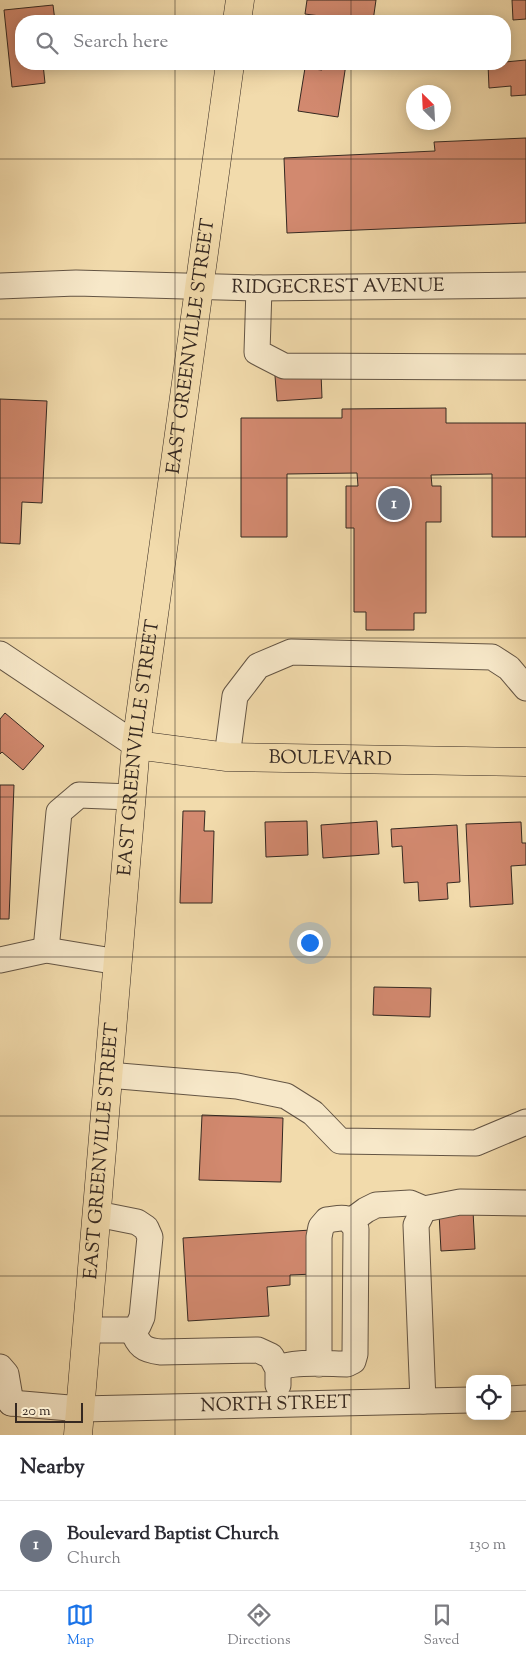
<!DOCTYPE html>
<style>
:root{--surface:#fff;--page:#f7f7f7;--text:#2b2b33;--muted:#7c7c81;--line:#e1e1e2;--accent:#1a73e8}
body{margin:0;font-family:"Sorts Mill Goudy",serif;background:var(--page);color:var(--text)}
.controls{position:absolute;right:15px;bottom:15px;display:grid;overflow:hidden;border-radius:10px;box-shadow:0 2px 12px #0003}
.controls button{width:45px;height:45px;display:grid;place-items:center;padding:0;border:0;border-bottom:1px solid var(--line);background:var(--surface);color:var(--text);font:25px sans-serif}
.compass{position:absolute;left:406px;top:85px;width:45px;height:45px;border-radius:50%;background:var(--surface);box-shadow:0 2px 12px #0003;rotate:336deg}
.scale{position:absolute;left:15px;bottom:12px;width:68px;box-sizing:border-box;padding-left:5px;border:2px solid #352821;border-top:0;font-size:14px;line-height:18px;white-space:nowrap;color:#352821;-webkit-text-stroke:4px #f7e8c9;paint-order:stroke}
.you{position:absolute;left:309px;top:942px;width:18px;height:18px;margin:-12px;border:4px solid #fff;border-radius:50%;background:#1a73e8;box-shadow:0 0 0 8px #1a73e833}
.badge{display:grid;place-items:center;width:32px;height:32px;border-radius:50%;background:var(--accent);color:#fff;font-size:16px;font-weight:700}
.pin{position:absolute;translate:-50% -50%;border:2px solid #fff;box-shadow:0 1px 5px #0006}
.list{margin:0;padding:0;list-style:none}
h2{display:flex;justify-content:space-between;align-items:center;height:65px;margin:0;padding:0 20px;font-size:21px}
h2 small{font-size:16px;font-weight:400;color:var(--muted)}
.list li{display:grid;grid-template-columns:32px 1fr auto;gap:15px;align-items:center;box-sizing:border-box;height:90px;padding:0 20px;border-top:1px solid var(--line)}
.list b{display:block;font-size:19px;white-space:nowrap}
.list p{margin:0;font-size:16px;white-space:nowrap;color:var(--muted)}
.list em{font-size:16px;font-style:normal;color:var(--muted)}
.icon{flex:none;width:28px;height:28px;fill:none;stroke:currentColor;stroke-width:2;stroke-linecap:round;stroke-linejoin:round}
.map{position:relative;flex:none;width:526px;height:1435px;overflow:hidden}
.search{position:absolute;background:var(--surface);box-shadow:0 2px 12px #0003;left:15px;right:15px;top:15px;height:55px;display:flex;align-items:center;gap:12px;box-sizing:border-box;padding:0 18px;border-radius:20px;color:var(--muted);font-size:19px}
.sheet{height:155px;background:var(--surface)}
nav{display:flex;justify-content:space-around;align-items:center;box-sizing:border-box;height:70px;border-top:1px solid var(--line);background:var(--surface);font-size:14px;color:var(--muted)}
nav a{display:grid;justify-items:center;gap:2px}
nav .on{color:var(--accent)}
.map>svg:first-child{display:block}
</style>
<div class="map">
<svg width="526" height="1435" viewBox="0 0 526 1435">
<rect width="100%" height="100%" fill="#f2dbac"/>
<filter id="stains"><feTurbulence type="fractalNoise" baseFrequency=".004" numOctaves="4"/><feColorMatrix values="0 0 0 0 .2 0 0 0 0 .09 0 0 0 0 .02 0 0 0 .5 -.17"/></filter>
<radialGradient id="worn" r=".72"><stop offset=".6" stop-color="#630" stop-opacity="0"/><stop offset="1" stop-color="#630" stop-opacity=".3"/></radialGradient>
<path fill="#d2896f" stroke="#352821" d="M307 0H376L373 21H358L305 14Z
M512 0H526V19L513 20Z
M53 5 55 21H21V64H43L45 83 12 87 4 10Z
M526 60V95L511 96V86L489 88 488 64H505V62Z
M323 64H346L338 117 298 111 305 68 322 70Z
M526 138V223L287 233 284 158 435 151 434 142Z
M321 373 322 398 277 401 275 376Z
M0 399 47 401 42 503 22 502 20 544 0 543Z
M446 408V423H526V537H492V474L431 475 432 486H441V522H426V613H414V630H366V612H354V528H346V486H358L357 473 287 474V537H241V418H342V409Z
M5 713 44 746 23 770 2 752 0 754V719Z
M0 785H14L9 919H0Z
M183 811H205L204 831H214L212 903H180Z
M307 821 308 855 266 857 265 822Z
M377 821 379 854 323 858 321 825Z
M521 822 522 843H526V865L511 866 513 904 470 907 466 824Z
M457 825 460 882 447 883 448 899 419 901 418 882 404 883 402 846 392 847 391 829Z
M374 987 431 988 430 1017 373 1015Z
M202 1115 283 1118 281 1182 199 1180Z
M473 1211 475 1249 441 1251 439 1213Z
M311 1230 314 1274 290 1275V1285L267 1287 269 1316 188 1321 183 1238Z"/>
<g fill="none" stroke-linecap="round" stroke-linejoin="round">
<g stroke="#645544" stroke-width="27">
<g id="minor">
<path id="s1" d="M0 286 76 283 259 288 526 285"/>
<path d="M259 288 257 352 284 366 526 367"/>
<path d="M0 654 136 745"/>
<path d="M227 757 235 696 258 666 291 652 492 657 509 668 526 688"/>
<path d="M46 950 59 812 79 795 131 797"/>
<path d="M0 960 46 950 118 962"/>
<path d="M108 1075 237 1086 286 1096 313 1113 340 1141 476 1143 526 1122"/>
<path d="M351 1221 366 1210 376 1205 410 1203 424 1209"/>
<path d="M87 1330H132L138 1326 142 1317 150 1237 146 1228 137 1222 97 1214"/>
<path d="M132 1330C140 1346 142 1350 161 1352L258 1350 271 1356 278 1369V1385"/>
<path d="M0 1367 6 1374 11 1403"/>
<path d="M278 1369C291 1360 330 1364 347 1364L353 1361 355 1354 356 1229C347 1214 342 1218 327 1220L321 1227 319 1237V1364"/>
<path d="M507 1399 526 1398"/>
<path d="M423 1401 416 1225 424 1209 460 1202 526 1203"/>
<path id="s2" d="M11 1403 81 1409 470 1400"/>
</g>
</g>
<g stroke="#352821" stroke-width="29">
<g id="major">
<path d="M237 21 240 0"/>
<path id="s3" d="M136 745 227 757 526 762"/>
<path id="s4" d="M78 1435 136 745 230 64"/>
</g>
</g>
<use href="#minor" stroke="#f7e8c9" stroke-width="25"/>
<use href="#major" stroke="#f2dbac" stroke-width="28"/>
</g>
<path fill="none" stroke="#352821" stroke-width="1" stroke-opacity="0.55" d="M175 0V21M351 0V21M175 64V1435M351 64V1435M0 159H526M0 319H526M0 478H526M0 638H526M0 797H526M0 957H526M0 1116H526M0 1276H526"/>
<g text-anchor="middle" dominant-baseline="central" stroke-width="4" stroke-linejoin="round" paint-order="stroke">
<g font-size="19" fill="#352821" stroke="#f7e8c9">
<text stroke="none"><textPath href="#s1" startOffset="338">RIDGECREST AVENUE</textPath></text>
<text stroke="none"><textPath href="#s4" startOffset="1095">EAST GREENVILLE STREET</textPath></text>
<text stroke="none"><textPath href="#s4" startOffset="690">EAST GREENVILLE STREET</textPath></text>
<text stroke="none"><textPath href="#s3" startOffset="195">BOULEVARD</textPath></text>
<text stroke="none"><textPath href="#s4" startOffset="285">EAST GREENVILLE STREET</textPath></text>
<text stroke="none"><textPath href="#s2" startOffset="265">NORTH STREET</textPath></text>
</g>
</g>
<rect width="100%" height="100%" filter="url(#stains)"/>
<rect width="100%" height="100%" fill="url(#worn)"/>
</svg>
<div class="controls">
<button><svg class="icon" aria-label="locate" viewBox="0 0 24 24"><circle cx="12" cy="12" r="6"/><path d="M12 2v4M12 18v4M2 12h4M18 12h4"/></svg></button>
</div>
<svg class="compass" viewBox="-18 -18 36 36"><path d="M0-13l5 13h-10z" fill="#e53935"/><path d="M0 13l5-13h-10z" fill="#7c7c81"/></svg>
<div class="scale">20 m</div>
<div class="you"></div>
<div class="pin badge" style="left:394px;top:504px;background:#6b7280">1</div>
<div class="search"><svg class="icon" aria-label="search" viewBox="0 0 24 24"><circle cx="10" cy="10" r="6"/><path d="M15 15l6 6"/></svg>Search here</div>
</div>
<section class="sheet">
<h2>Nearby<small></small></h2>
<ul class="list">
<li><span class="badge" style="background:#6b7280">1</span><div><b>Boulevard Baptist Church</b><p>Church</p></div><em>130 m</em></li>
</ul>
</section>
<nav>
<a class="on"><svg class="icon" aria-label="map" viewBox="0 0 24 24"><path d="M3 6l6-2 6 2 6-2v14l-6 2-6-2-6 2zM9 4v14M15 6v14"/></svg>Map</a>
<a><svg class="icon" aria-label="directions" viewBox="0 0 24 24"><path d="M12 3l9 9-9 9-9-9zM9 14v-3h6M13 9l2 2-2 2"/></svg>Directions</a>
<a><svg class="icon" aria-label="saved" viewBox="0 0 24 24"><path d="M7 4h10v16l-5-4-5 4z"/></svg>Saved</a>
</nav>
